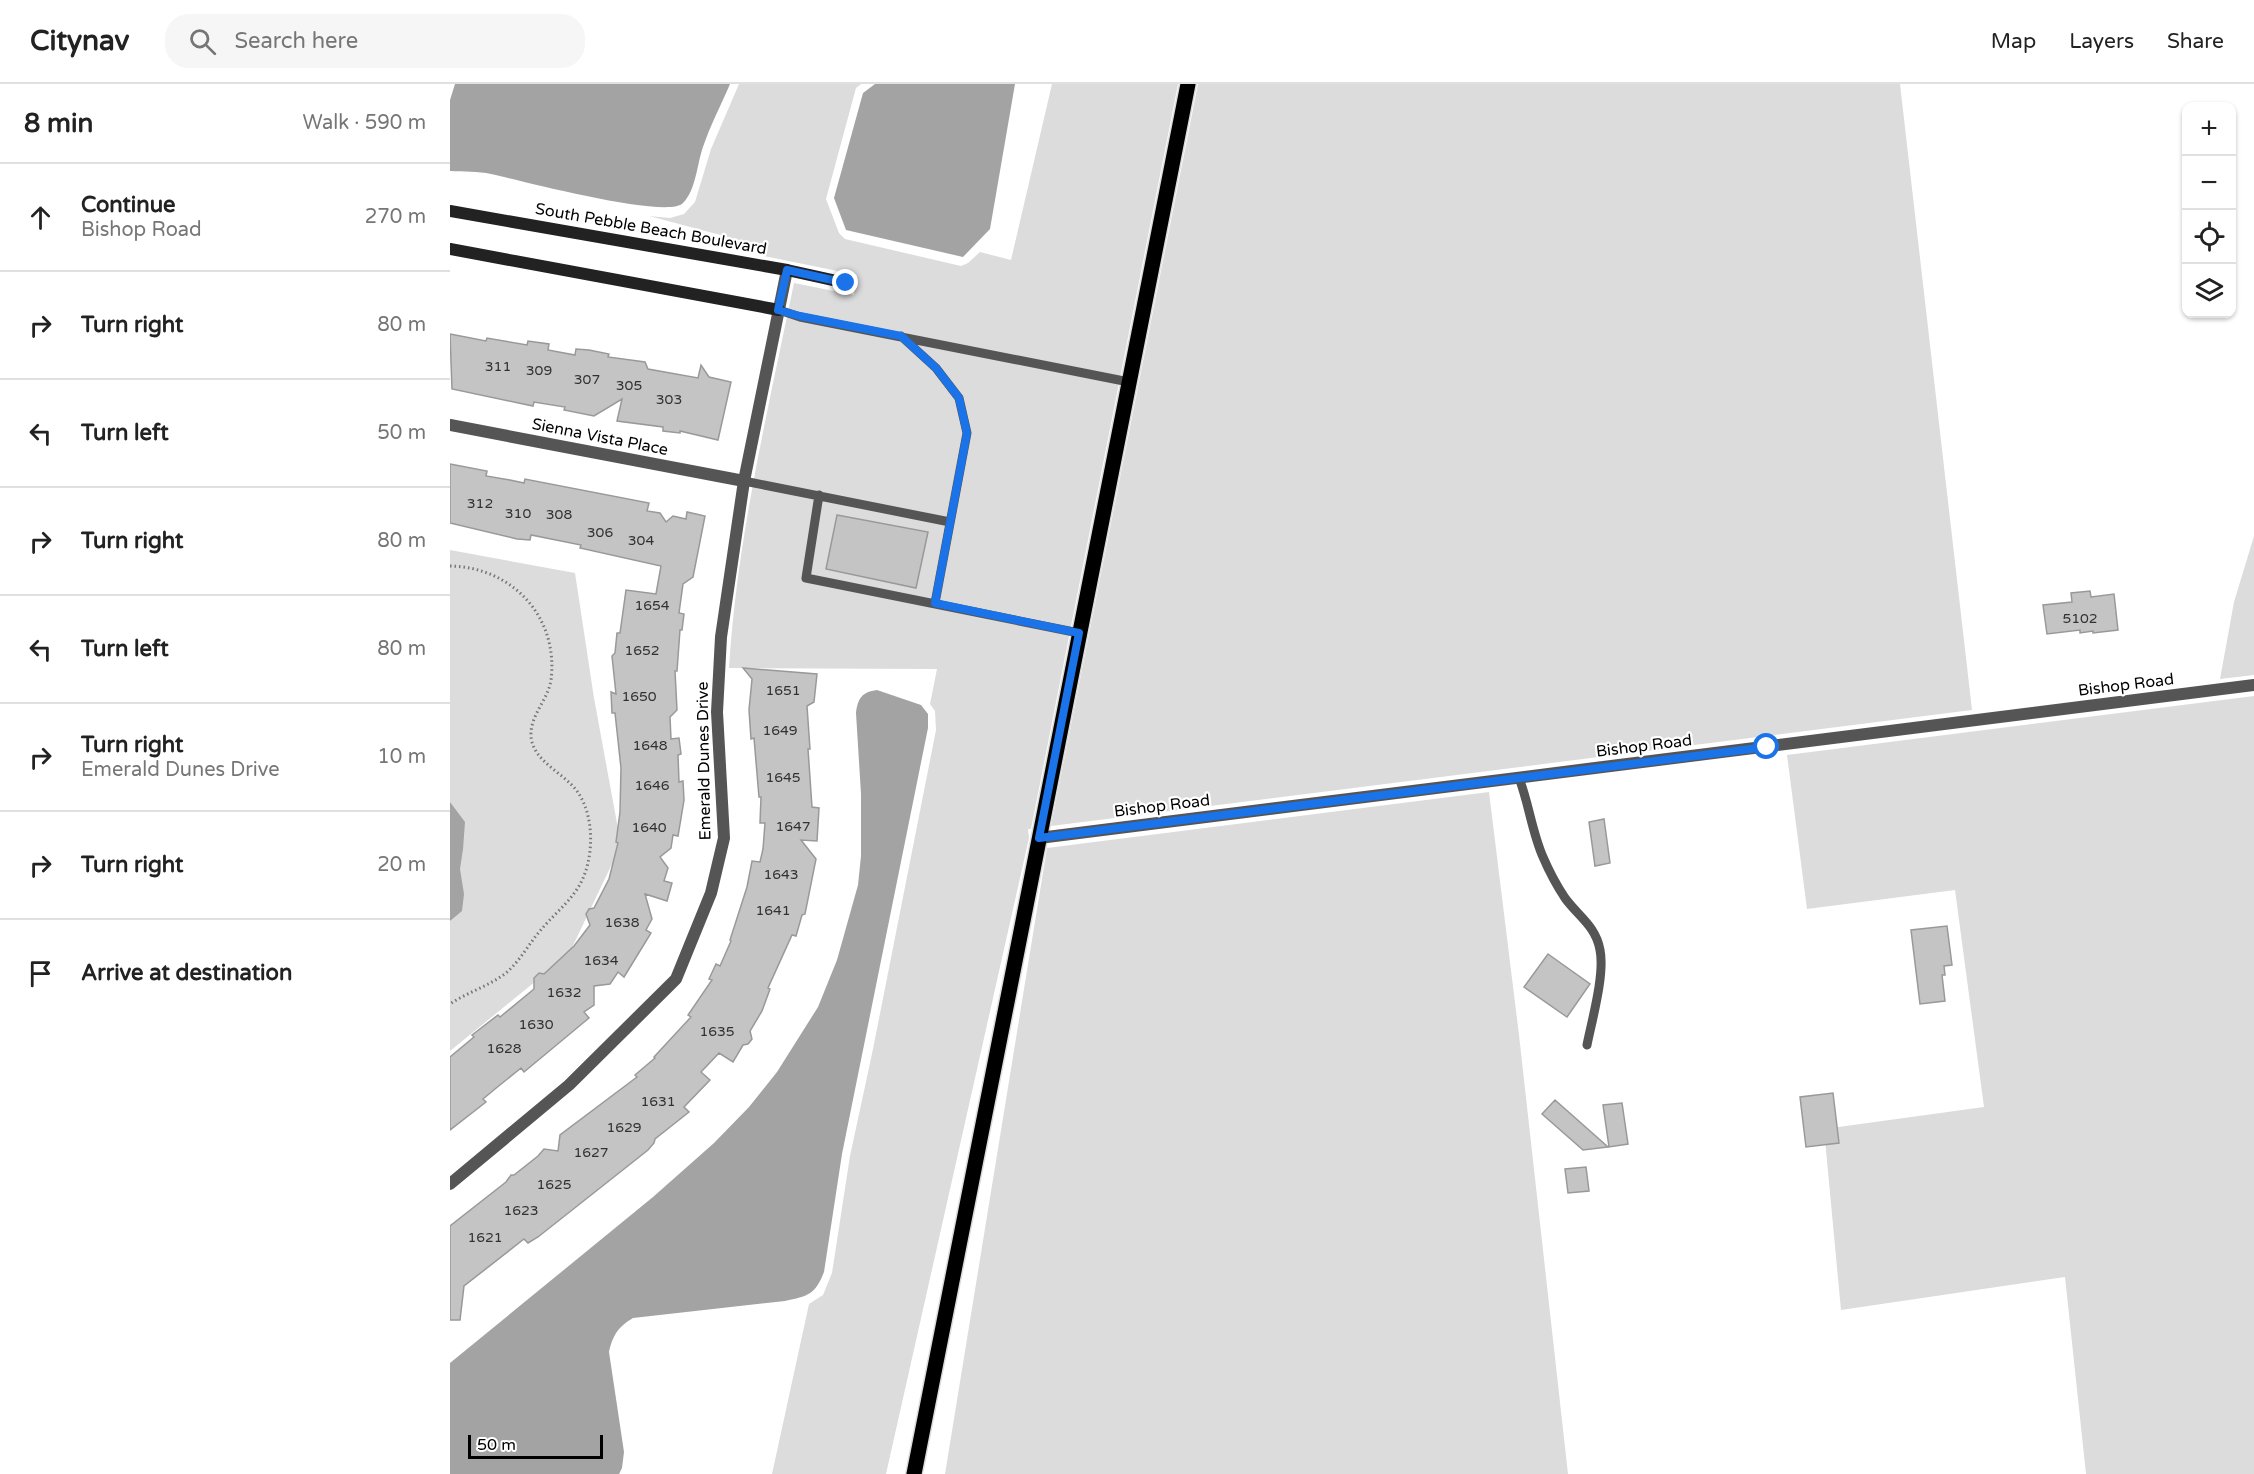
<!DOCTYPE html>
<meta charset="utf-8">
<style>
:root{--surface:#fff;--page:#f6f6f6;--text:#222;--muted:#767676;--line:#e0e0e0}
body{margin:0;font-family:"Varela Round",sans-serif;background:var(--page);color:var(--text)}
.controls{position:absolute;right:18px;top:18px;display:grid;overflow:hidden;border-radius:12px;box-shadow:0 2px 4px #0004}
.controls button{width:54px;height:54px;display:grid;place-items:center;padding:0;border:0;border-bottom:2px solid var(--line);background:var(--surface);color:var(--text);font:30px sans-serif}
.scale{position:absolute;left:18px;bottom:15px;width:135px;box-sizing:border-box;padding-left:6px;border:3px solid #000;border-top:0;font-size:16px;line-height:21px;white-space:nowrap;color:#000;-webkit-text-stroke:4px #fff;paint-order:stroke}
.stop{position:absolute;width:18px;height:18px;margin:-14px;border:4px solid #1a73e8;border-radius:50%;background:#fff}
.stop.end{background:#1a73e8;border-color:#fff;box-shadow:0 2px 6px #0008}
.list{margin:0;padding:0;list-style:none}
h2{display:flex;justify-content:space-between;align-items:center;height:78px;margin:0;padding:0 24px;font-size:26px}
h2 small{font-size:20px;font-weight:400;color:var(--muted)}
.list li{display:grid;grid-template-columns:39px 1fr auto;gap:18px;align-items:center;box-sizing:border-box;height:108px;padding:0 24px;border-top:2px solid var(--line)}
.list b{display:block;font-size:22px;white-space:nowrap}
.list p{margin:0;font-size:20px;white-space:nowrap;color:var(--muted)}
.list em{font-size:20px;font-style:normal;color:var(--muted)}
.icon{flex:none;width:33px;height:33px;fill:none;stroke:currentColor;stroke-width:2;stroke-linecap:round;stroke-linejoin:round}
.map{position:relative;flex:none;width:1804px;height:1390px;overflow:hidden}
header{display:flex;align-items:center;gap:36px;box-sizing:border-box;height:84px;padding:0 30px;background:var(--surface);border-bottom:2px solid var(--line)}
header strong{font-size:28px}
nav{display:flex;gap:33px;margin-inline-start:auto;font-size:21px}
.search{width:420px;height:54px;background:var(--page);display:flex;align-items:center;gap:15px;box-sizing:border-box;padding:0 21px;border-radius:24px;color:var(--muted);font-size:22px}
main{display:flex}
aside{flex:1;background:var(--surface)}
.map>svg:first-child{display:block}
</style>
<header>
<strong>Citynav</strong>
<div class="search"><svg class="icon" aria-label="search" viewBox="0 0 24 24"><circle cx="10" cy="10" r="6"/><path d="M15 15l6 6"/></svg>Search here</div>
<nav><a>Map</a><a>Layers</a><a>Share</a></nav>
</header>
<main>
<aside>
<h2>8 min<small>Walk · 590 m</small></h2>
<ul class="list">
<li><svg class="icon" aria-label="ahead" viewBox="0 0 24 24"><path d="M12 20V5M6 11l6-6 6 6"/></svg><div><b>Continue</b><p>Bishop Road</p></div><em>270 m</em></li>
<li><svg class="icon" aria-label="right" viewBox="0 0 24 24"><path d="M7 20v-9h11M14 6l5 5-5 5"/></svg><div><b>Turn right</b></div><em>80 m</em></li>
<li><svg class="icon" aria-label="left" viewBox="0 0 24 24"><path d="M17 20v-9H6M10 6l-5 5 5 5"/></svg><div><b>Turn left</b></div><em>50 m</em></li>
<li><svg class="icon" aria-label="right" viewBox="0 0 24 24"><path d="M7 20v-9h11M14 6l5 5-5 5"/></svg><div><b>Turn right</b></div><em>80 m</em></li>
<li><svg class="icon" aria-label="left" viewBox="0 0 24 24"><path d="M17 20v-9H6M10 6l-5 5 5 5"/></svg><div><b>Turn left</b></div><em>80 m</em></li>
<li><svg class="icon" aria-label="right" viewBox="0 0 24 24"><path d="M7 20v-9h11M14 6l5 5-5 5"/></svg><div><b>Turn right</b><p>Emerald Dunes Drive</p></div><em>10 m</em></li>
<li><svg class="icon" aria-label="right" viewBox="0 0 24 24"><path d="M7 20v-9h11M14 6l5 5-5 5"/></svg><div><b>Turn right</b></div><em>20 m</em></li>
<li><svg class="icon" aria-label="arrive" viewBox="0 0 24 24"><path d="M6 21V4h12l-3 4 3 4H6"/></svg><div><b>Arrive at destination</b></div></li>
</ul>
</aside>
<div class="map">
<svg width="1804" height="1390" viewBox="0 0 1804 1390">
<rect width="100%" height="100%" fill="#fff"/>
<path fill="#dcdcdc" d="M289 0H411L406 4 376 115 389 149 395 155 511 182 518 179 530 168 561 176 602 0H728L581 745H578L579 754 436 1390H322L359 1220 373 1211 382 1189 400 1072 423 965 486 646 485 627 480 620 487 585 279 584C287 454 318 326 344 199L404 211 407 191 314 172 316 163 199 132 220 134 234 130 245 118 261 65Z
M748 0H1450L1522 626 601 742Z
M1804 452V591L1770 595 1784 518Z
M0 466 125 489 144 614 171 761 119 870 0 967Z
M1804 612V1390H1636L1615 1193 1391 1226 1374 1045 1534 1023 1505 806 1357 825 1337 671Z
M1039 708 1069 951 1118 1390H495L597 764Z"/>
<path fill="#a3a3a3" d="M5 0H280C271 21 260 42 253 63 247 80 246 106 233 119 218 136 69 96 41 90 28 87 14 88 0 87V16Z
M425 0H565L540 145 513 173 396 146 384 114 413 9Z
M427 606 471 621 478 630V644L392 1070 374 1188C365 1211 358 1212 335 1217L183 1234C168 1243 163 1251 159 1268L174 1368 172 1384 169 1390H0V1279L203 1113 264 1059 299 1023 327 988 368 923 387 876 408 801 411 772V710L406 629C408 614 412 608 427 606Z
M0 718 15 738 13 765 10 785 14 810 12 827 0 837Z"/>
<path fill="#c4c4c4" stroke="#999" stroke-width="1.5" d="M0 250 36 257 37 254 77 261 78 257 99 260 98 266 125 271 126 265 139 266 159 270 158 273 195 278 198 285 248 294 251 281 259 293 281 298 268 356 230 347V349L213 347V343L167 337 172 315 144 332 114 326 115 323 84 318 83 322 2 305Z
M0 380 37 387 36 392 60 396 74 399 75 395 199 419 197 427 210 429 216 438 223 432 236 435 237 428 255 432 243 493 233 500 229 529 234 530 232 546H230L227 587H225L227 626 220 633 221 655 229 654 231 670 228 671 229 698 233 697 234 716 228 752 223 751 221 764 210 773 218 784 214 797 222 799 217 817 195 810 202 835 196 846 201 849 174 893 168 888 160 900 144 902V921L134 928 139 934 74 988 71 984 45 1005 33 1015 36 1018 0 1046V973L24 953 22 951 48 931 50 933 84 905V894L89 889 94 890 124 862 140 841 136 830 139 825 144 824 159 795 168 759 166 758 170 728 171 684 165 629H162L161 608 166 610 162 572 165 569 167 549H170L176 506 206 510 211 482 130 464 131 461 81 451 80 456 67 455 0 439Z
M387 431 478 448 466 504 376 485Z
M1640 507 1641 513 1664 510 1668 546 1643 549V547L1630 549V546L1597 550 1593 521 1622 518 1621 509Z
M293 584 367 590 364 618 357 622 360 665H358L362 723 369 724 367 757 351 756 366 775 355 830 352 831 346 852 342 851 318 904 320 905 312 927 300 947 302 955 298 960 293 961 283 978 269 969 251 988 260 996 234 1023 239 1028 205 1055 204 1059 198 1066 88 1153 78 1159 74 1155 14 1202 10 1236H0V1142L56 1098 61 1091H64L88 1072 94 1065 108 1067 110 1051 187 993 185 991 205 974 204 973 241 933 238 931 262 896 259 895 266 880 270 882 281 857 280 856 297 803 302 777 310 778 313 765 315 739H310L311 713H309L304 654 301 655 299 626 302 595Z
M1154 735 1160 779 1145 782 1139 738Z
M1497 842 1502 881 1494 882 1495 891H1492L1495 917 1470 920 1461 846Z
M1098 870 1140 900 1117 933 1074 903Z
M1383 1009 1389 1059 1356 1063 1350 1013Z
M1105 1016 1158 1063 1133 1066 1092 1030Z
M1172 1019 1178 1060 1159 1063 1153 1021Z
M1136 1083 1139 1107 1118 1109 1115 1085Z"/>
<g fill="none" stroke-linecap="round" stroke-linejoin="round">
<g stroke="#dbdbdb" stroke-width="18">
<path id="primary" d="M464 1390 738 0"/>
</g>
<path stroke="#777" stroke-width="3" stroke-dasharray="1.5 3" stroke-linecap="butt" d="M0 482C62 483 109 533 101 596 98 616 80 631 81 652 83 679 116 689 129 710 145 735 144 777 129 802 119 819 102 832 90 847 78 861 70 877 56 889 39 902 18 908 0 920"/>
<path stroke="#555" stroke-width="9" d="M329 226 350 233 679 298
M451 252 486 284 509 314 517 349 485 519
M294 397 500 438
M369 411 356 494 629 549
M1069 694C1079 720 1082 748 1093 773 1099 787 1107 802 1115 814 1128 832 1146 842 1150 866 1155 890 1142 936 1137 961"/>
<path stroke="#555" stroke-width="12" d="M0 341 294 397
M589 754 1804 601
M0 1100 119 1001 226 895 261 809 274 754 267 628 271 553 294 397 337 186"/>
<path stroke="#222" stroke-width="12" d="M0 127 337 186 396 199
M0 165 329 226"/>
<use href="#primary" stroke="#000" stroke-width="15"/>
</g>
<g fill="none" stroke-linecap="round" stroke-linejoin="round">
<path stroke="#1a73e8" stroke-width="8" d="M396 199 337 186 328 226 350 232 451 252 486 284 509 314 517 349 485 519 629 549 589 754 1317 663"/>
</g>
<g text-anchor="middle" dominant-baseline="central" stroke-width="4.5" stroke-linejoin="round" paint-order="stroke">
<g font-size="14" fill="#313131">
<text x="48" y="282">311</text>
<text x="89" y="286">309</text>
<text x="137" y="295">307</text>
<text x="179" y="301">305</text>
<text x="219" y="315">303</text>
<text x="30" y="419">312</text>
<text x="68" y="429">310</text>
<text x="109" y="430">308</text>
<text x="150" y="448">306</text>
<text x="191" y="456">304</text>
<text x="202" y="521">1654</text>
<text x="1630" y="534">5102</text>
<text x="192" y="566">1652</text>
<text x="333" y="606">1651</text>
<text x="189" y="612">1650</text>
<text x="330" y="646">1649</text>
<text x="200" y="661">1648</text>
<text x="333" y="693">1645</text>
<text x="202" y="701">1646</text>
<text x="343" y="742">1647</text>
<text x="199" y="743">1640</text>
<text x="331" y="790">1643</text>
<text x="323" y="826">1641</text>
<text x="172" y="838">1638</text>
<text x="151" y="876">1634</text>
<text x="114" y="908">1632</text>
<text x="86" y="940">1630</text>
<text x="267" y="947">1635</text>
<text x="54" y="964">1628</text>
<text x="208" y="1017">1631</text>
<text x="174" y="1043">1629</text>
<text x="141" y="1068">1627</text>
<text x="104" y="1100">1625</text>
<text x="71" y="1126">1623</text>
<text x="35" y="1153">1621</text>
</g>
<g font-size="16" fill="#000" stroke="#fff">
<text transform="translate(201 145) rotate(10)">South Pebble Beach Boulevard</text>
<text transform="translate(150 353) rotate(11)">Sienna Vista Place</text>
<text transform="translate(1676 601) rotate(-7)">Bishop Road</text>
<text transform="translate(1194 662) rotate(-7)">Bishop Road</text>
<text transform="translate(254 677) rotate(-91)">Emerald Dunes Drive</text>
<text transform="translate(712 722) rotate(-7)">Bishop Road</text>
</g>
</g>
</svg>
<div class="controls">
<button>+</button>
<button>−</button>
<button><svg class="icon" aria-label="locate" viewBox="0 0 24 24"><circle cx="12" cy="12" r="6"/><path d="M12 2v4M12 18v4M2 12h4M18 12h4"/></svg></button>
<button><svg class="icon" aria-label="layers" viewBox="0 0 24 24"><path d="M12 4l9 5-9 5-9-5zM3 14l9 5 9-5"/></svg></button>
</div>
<div class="scale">50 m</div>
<div class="stop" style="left:1317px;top:663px"></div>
<div class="stop end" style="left:396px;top:199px"></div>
</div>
</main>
